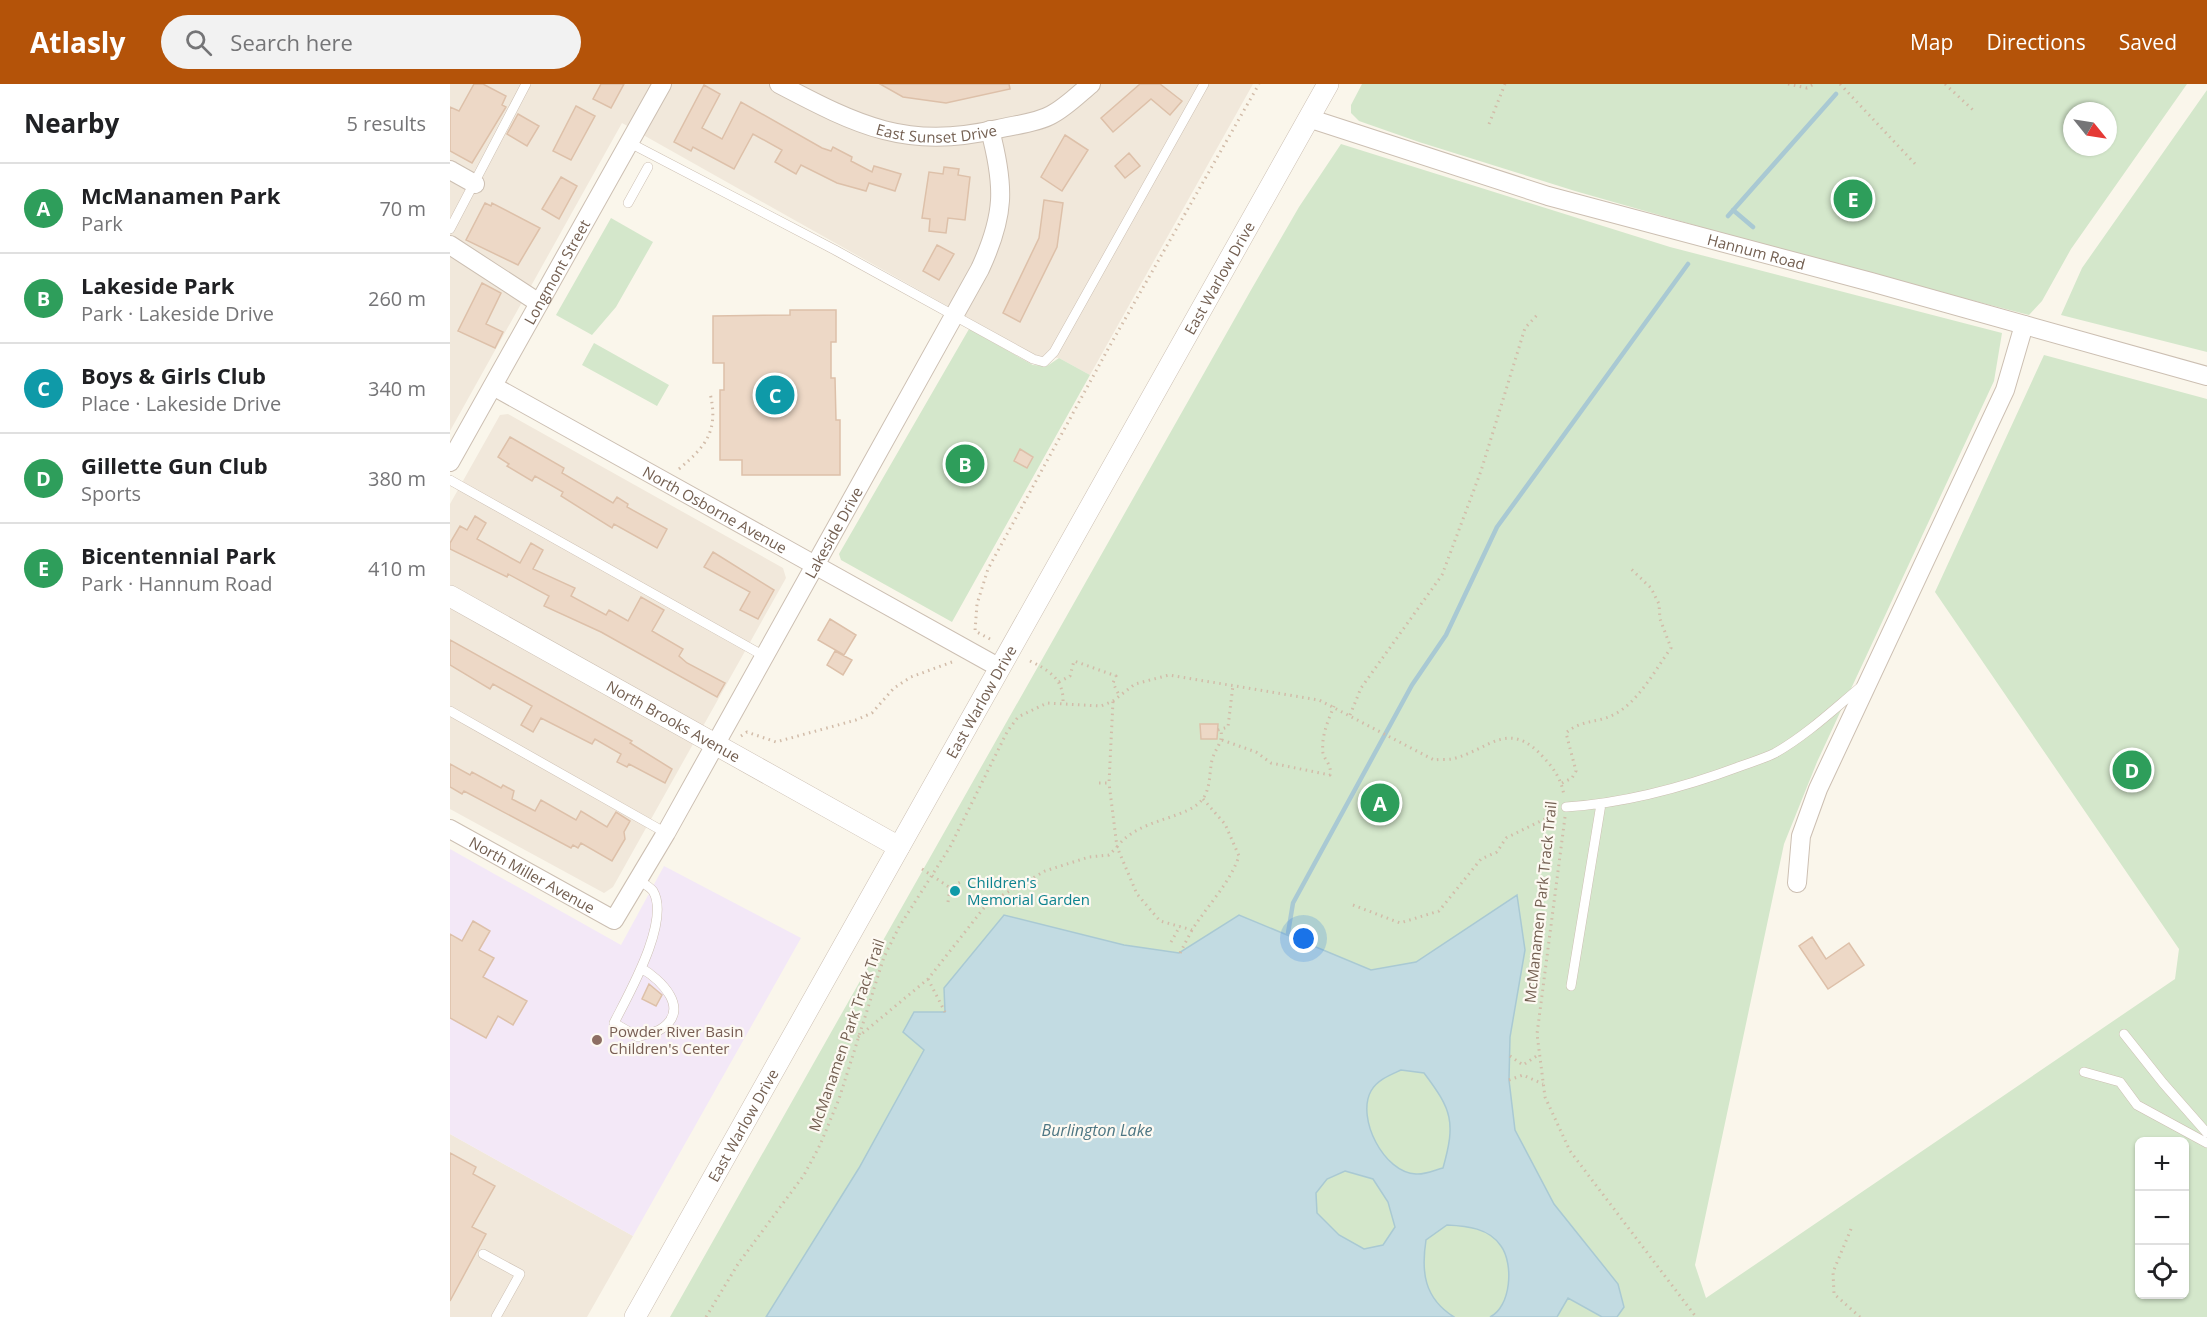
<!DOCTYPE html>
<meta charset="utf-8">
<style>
:root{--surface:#fff;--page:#f2f2f2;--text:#202124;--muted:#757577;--line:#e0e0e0;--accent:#b45309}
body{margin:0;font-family:"Open Sans",sans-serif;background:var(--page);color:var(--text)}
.controls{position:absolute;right:18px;bottom:18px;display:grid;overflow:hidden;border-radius:9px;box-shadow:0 2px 4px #0004}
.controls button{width:54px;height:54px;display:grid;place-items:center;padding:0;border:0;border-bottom:2px solid var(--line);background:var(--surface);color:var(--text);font:30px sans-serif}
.compass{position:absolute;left:1613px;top:18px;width:54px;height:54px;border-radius:50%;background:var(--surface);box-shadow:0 2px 4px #0004;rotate:120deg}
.you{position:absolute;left:854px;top:855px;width:21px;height:21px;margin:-15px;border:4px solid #fff;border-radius:50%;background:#1a73e8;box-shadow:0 0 0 9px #1a73e833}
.badge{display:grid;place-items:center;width:39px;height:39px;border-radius:50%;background:var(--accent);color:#fff;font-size:20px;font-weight:700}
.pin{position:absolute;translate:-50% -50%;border:3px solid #fff;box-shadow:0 2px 6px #0006}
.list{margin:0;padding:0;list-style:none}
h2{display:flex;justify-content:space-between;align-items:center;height:78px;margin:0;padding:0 24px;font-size:26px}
h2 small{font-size:20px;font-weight:400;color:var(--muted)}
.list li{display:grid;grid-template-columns:39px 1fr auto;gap:18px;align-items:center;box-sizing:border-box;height:90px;padding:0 24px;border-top:2px solid var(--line)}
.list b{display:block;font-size:22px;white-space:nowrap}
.list p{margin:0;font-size:20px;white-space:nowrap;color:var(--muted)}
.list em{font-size:20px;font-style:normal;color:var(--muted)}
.icon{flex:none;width:33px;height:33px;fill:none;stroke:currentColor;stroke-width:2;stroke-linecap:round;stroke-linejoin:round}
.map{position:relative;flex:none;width:1757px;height:1233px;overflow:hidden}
header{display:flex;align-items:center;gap:36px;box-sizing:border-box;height:84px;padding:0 30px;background:var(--accent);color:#fff}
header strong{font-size:28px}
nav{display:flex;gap:33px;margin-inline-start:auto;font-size:21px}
.search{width:420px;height:54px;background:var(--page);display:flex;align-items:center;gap:15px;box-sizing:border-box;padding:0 21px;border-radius:33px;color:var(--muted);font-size:22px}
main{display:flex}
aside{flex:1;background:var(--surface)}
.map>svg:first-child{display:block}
</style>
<header>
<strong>Atlasly</strong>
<div class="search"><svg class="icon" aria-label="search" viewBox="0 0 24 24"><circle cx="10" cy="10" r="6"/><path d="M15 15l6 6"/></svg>Search here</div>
<nav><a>Map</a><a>Directions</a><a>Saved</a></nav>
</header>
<main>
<aside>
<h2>Nearby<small>5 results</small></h2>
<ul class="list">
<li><span class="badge" style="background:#2e9e5b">A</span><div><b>McManamen Park</b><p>Park</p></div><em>70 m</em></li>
<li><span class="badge" style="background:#2e9e5b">B</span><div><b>Lakeside Park</b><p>Park · Lakeside Drive</p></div><em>260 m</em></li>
<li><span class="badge" style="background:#0f9aa8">C</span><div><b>Boys &amp; Girls Club</b><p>Place · Lakeside Drive</p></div><em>340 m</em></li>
<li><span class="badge" style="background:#2e9e5b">D</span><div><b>Gillette Gun Club</b><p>Sports</p></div><em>380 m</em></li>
<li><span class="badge" style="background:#2e9e5b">E</span><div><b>Bicentennial Park</b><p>Park · Hannum Road</p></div><em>410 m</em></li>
</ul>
</aside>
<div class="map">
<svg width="1757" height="1233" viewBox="0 0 1757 1233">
<rect width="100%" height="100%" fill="#faf6eb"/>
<path fill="#f1e8db" d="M0 0H803L640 291 609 274 586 272 172 39 0 347Z
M58 330 333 484 336 494 163 803 154 809 0 725V420L50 331Z
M0 1050 183 1152 137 1233H0Z"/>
<path fill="#f3e8f7" d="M0 765 171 861 214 782 351 854 183 1152 0 1050Z"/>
<path fill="#d4e7cb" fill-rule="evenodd" d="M912 0H1737L1621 165 1592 217 1579 231 1377 179 1125 107 969 58 909 37 901 29V21ZM1622 27H1658V63H1622Z
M1757 6V268L1611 231 1632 184Z
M891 60 1220 163 1552 249 1544 297 1367 678 1334 760 1245 1181 1256 1214 1725 895 1729 865 1485 508 1594 271 1757 315V1233H220L801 206 849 123ZM1690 1058H1734V1210H1690Z
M161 134 203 158 166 223 142 251 106 231Z
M519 245 583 281 597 282 609 274 640 291 502 538 391 476 389 470Z
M144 259 219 301 207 322 132 281Z"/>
<path fill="#c2dbe2" stroke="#a9c9d3" stroke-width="1.5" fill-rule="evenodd" d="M1067 811 1075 866 1060 953 1059 996 1065 1046 1104 1120 1168 1200 1174 1223 1167 1233H1152L1118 1214 1107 1233H1040C1061 1223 1064 1180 1051 1162 1039 1144 1017 1142 997 1141L976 1156C971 1188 974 1214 1004 1233H316L409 1084 474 966 453 948 464 928H495L494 904 554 831 674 861 729 869 789 831 921 886 966 878ZM951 986 974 989C1002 1026 1006 1038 993 1084 985 1086 974 1091 966 1090 934 1089 906 1034 921 1007 927 996 940 991 951 986ZM895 1087 923 1095 938 1118 945 1143 933 1161 914 1165 889 1151 867 1129 866 1109 877 1095Z"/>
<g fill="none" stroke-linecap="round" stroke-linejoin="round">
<path stroke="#a9c9d3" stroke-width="4.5" d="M1283 126 1303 143
M1278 132 1386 10
M838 849 843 819 962 601 996 551 1047 443 1238 180"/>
</g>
<path fill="#edd8c6" stroke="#ddc0a9" stroke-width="1.5" d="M24 0H33L56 12 52 21 56 23 22 79 0 67V23L9 27Z
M151 0H174L161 24 143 15Z
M430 0H559L560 5 496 19 453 13Z
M690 0H710L732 17 720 31 701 15 663 48 651 34Z
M254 1 270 10 252 44 272 55 291 18 372 64 381 67 383 63 402 73 401 77 422 88 424 82 451 90 445 107 419 99 416 107 387 99 351 81 346 90 325 78 332 66 303 50 284 85 243 63 241 67 224 58Z
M126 22 145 32 121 76 103 67Z
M68 30 89 42 77 62 57 50Z
M615 51 638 66 612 107 591 93Z
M679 69 690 82 675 94 665 82Z
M494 83 509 85 508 91 520 93 515 136 498 134 496 149 479 147 480 135 472 134 479 88 493 90Z
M111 93 127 102 109 135 92 125Z
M594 116 613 119 607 163 570 238 553 229 589 154Z
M35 119 41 122 42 119 90 144 68 181 16 156Z
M487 161 504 170 489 196 473 187Z
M32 199 51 209 36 240 53 248 45 264 8 247Z
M340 226H386V258H381V294H385L386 336H390V391H292V376H270V306H274V279H263V232L340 231Z
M60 353 114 384 112 389 163 419 167 413 178 420 177 423 217 445 207 464 164 440 162 444 111 412 113 408 85 392 82 397 57 382 59 380 48 373Z
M570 365 583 373 577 384 564 377Z
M25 432 36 439 27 455 70 479 81 459 93 466 83 485 125 504 121 512 156 531 159 526 178 537 191 513 214 526 202 547 233 565 229 572 237 579 275 599 267 613 151 548 94 522 99 512 58 490 57 493 0 465V459L10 442 17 446Z
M263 468 324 506 308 535 290 526 300 508 254 483Z
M380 535 406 551 394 571 368 556Z
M0 556 182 657 180 659 222 685 215 699 179 680 177 683 167 678 171 670 145 655 142 660 91 634 83 648 71 641 82 622 43 600 40 605 0 581Z
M385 567 402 576 393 591 377 581Z
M750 640H768L767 655H751Z
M0 680 20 691 22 688 51 704 53 701 64 707 62 715 85 727 91 716 126 736 131 727 157 743 166 728 180 737 174 748 175 755 162 777 131 759 128 764 123 761 121 764 14 707 12 710 0 703Z
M23 837 40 847 29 866 44 874 33 893 77 917 63 941 48 932 36 954 0 934V850L12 857Z
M1362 853 1376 875 1399 859 1414 881 1378 905 1349 862Z
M199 900 212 911 206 922 192 915Z
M0 1069 26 1083 23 1090 45 1102 22 1143 36 1150 0 1217Z"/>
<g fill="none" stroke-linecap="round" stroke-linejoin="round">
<g stroke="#ccbfb2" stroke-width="10">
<path id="service" d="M180 59 385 166 583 275 594 278 604 268 754 0
M178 119 198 83
M0 145 76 0
M0 396 314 572
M0 627 216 749
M1116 723C1176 719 1235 703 1291 682 1302 678 1315 674 1325 669 1357 651 1385 624 1413 601
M188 796C193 799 200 803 203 807 221 837 178 911 164 939L188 953C195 950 205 949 211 945 242 925 210 895 191 884
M1121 902 1151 720
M1674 950 1713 999 1757 1049
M1634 988 1670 998 1687 1021 1757 1059
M33 1170 70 1190 46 1233"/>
</g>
<g stroke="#ccbfb2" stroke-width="20">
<g id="minor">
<path id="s1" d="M329 0C409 42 456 66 548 45 564 41 587 39 601 31 615 24 629 10 641 0"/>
<path id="s2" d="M858 34 1098 112 1421 198 1757 292"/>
<path d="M0 86 25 100"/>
<path d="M0 161 89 219"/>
<path id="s3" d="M43 302 550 584"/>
<path id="s4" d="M0 378 212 0"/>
<path id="s5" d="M0 745 164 836 216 749 530 185C555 131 555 103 540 46"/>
<path d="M1347 799 1351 752 1368 705 1555 306 1574 241"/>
</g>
</g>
<g stroke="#ccbfb2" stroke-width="22">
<g id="tertiary">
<path id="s6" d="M0 512 449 763"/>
<path id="s7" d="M185 1233 878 0"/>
</g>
</g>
<path stroke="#d2bca9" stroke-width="3" stroke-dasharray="1.5 4.5" stroke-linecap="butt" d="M1338 0 1357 4 1364 0
M1390 0 1468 83
M1495 0 1523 26
M1039 40 1055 0
M229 385C256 362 269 347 260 309
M540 555 525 547 527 520 538 485 658 265 809 0
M580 577C599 586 614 596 613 618
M609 598 620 592 624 577 666 592 663 599 670 613
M900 631 911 604 992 491 1031 387 1075 244 1088 230
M768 646 778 643 783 601
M291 652 297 648 326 658 406 636 422 629 444 604 461 593 502 578
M772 656 806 668 821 679 880 691C882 681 875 677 873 669 871 652 878 637 884 622
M649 699H659L663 617
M1112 699 1122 694 1126 687 1116 649C1130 636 1147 639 1163 631 1188 619 1205 586 1221 564L1210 535 1209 520 1201 504 1180 484
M753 715 775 740 789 772C780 799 757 822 742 846L710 837 687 810 667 763C689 733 740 736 754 713 761 701 759 689 762 676 765 664 773 660 771 646
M1115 733 1087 950 1095 1013 1120 1067 1246 1233
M472 785 508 809
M498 818 500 804 512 797
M903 821 950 839 989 827 1031 775 1047 768 1056 754 1107 729
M721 858 730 842
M730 869 742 846
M478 895 495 928
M408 953 478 895 537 820 595 787 639 773 659 771 667 763 659 699
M1060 972 1073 981 1088 971
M1059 996 1073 991 1093 1000
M1401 1145 1383 1188 1384 1210 1410 1233
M256 1233 288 1180 354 1091 370 1061 389 1015 434 873 449 843 500 763 557 648 568 633 597 619 651 622 663 617 685 600 719 591 869 616 984 676C989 675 997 676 1002 675 1040 666 1058 633 1095 675 1105 686 1112 697 1114 712"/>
<use href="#service" stroke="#fff" stroke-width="9"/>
<use href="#minor" stroke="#fff" stroke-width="18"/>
<use href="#tertiary" stroke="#fff" stroke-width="21"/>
</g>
<circle fill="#0f9aa8" stroke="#fdf9f2" stroke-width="2" cx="505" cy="807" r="6"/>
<circle fill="#8d6e63" stroke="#fdf9f2" stroke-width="2" cx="147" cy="956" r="6"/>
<g text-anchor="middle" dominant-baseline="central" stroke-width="4.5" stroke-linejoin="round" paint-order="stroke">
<g font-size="15" fill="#735f51" stroke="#fdf9f2">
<text stroke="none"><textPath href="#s1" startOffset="168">East Sunset Drive</textPath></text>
<text stroke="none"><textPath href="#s2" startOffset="468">Hannum Road</textPath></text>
<text stroke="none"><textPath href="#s4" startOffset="218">Longmont Street</textPath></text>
<text stroke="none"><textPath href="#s7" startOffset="1192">East Warlow Drive</textPath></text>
<text stroke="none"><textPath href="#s3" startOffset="254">North Osborne Avenue</textPath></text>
<text stroke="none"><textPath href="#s5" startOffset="633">Lakeside Drive</textPath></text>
<text stroke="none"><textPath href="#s7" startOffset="706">East Warlow Drive</textPath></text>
<text stroke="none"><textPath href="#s6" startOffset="256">North Brooks Avenue</textPath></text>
<text stroke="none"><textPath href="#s5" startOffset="94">North Miller Avenue</textPath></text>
<text transform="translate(1090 818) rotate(-84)">McManamen Park Track Trail</text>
<text transform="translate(396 951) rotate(-71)">McManamen Park Track Trail</text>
<text stroke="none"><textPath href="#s7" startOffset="220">East Warlow Drive</textPath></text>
</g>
<g font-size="15" fill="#0d838f" stroke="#fdf9f2" text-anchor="start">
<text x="517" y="798">Children's<tspan x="517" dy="17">Memorial Garden</tspan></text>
</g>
<g font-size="15" fill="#785e54" stroke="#fdf9f2" text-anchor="start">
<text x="159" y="947">Powder River Basin<tspan x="159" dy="17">Children's Center</tspan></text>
</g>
<g font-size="16" font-style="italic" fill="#4d7683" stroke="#fdf9f2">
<text x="647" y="1046">Burlington Lake</text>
</g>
</g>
</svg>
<div class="controls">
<button>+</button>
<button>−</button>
<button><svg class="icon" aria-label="locate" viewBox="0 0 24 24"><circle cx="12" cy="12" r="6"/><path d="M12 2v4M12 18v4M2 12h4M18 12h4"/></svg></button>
</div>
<svg class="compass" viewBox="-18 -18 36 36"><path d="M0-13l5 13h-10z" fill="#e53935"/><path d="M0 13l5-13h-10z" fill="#757577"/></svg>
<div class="you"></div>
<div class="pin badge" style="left:930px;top:719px;background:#2e9e5b">A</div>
<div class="pin badge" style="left:515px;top:380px;background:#2e9e5b">B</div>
<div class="pin badge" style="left:325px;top:311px;background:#0f9aa8">C</div>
<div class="pin badge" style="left:1682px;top:686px;background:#2e9e5b">D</div>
<div class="pin badge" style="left:1403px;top:115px;background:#2e9e5b">E</div>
</div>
</main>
